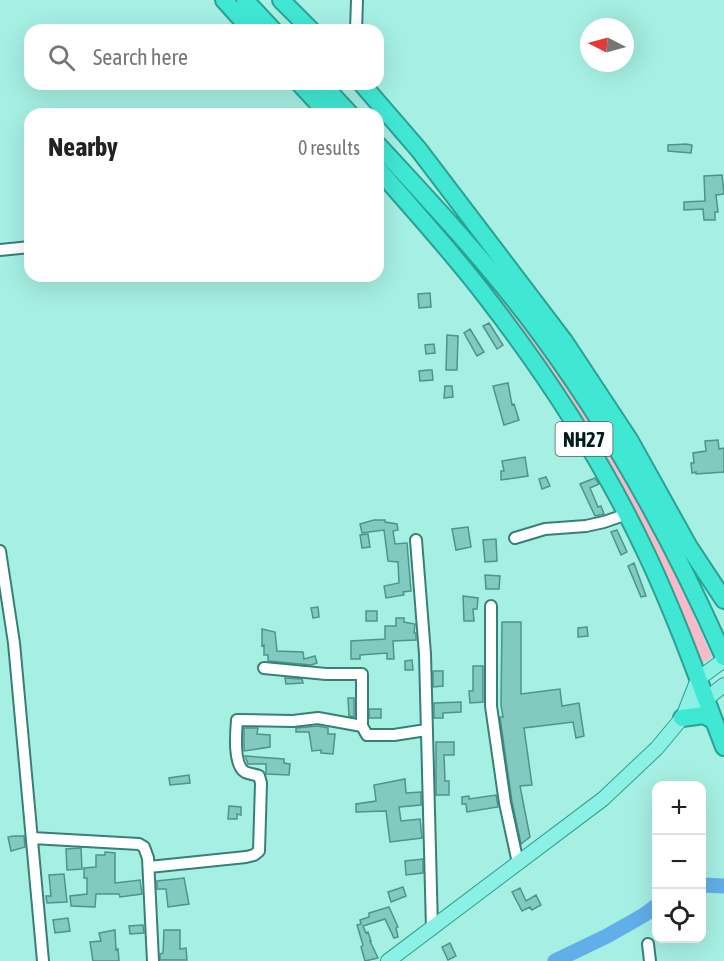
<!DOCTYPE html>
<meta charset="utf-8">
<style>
:root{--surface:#fff;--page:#f6f6f6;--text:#222;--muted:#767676;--line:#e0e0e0}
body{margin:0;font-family:"Asap Condensed",sans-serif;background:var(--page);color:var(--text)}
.controls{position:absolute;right:18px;bottom:18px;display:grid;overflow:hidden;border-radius:12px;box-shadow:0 6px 24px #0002}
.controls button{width:54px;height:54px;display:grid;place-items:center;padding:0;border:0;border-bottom:2px solid var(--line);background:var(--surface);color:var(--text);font:30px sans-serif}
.compass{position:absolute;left:580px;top:18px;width:54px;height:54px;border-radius:50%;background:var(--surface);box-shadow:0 6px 24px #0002;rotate:276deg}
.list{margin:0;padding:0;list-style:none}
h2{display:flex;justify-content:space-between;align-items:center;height:78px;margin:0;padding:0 24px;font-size:26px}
h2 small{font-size:20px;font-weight:400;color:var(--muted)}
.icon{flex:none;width:33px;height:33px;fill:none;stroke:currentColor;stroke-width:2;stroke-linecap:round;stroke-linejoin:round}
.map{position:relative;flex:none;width:724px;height:961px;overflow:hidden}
.search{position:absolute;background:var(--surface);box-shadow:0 6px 24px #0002;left:24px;top:24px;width:360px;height:66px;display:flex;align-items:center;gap:15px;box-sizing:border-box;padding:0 21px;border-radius:18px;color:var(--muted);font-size:22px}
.panel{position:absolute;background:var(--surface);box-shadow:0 6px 24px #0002;left:24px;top:108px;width:360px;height:174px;border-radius:18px}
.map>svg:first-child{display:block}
</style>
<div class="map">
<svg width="724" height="961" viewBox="0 0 724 961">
<rect width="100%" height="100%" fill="#a6efe3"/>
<path fill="#f8bac8" d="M378 151 468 249 579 397 656 528 712 657 699 665 569 403 378 163Z"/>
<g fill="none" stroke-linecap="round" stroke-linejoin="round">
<path stroke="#61aee8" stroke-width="15" d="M702 885 724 886
M555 961 607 936 644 915 656 906"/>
</g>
<path fill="#82cabf" stroke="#4d948a" stroke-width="1.5" d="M686 144 692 145 691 153 668 151V145Z
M722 175 724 194 716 195 718 212H715V220H704L703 209 684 210V202L705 201 704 176Z
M430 293 431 307 419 308 418 294Z
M489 323 503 345 497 349 483 326Z
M470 329 484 352 477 356 464 333Z
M447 335 458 336 457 370H446Z
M434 344 435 353 426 354 425 345Z
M429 370H432L433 380 420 381 419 371Z
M508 383 512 405 514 404 519 420 504 425 493 386Z
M445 386H452L453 397 444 398Z
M718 440 719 449 724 448V472L696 474V472L692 473 691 463H694L693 453 706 451 705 441Z
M525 457 528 476 501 480V471H504L502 461Z
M546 477 550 486 542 489 539 479Z
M595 478 599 484 590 488 598 507 601 506 604 514 595 516 580 484Z
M374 520H385V522L397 524 398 530 393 531 395 544 407 543 411 591 403 592 404 595 386 598 384 586 399 583 398 562 388 561 384 530 362 533 360 524Z
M468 527 471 547 456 550 452 529Z
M617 530 627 552 621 555 611 532Z
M368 534 370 547 362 548 360 535Z
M496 539 497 561 485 562 483 540Z
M634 563 646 596 641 597 628 566Z
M485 575 500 576 499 589H486Z
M463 596 478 598 477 609H473L474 621H464Z
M318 607 319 617 313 618 311 608Z
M366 611H377V621H366Z
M396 618H404V622L415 624 414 633H416V640L393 641 394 659H387V653L360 655V659H351V641L385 639V626H396Z
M502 622H521V694L560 689 562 706 579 703 584 736 576 738 573 722 524 728 532 785 520 786 530 837 521 844 512 802 500 717H503L501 705Z
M587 627 588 636 578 637V628Z
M262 629 275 632 277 651 303 652 304 659 315 656 317 663 311 665 268 661V655H264V645L262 646Z
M412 660 413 670H405V661Z
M473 666H483V702L470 703 469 691H473Z
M433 671H443V686L433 687Z
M285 678 302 679 303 683 286 684Z
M348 698H354V717L349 716Z
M461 702V712L443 713V718H434V703Z
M369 709H381V718H369Z
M318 726 328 728V734H335L333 754 321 753V750L312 751 309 732H296V728Z
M244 728H258L257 734 270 735V747L244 751Z
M436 742H454V755H444L445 781H449V795H436Z
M245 756 284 759V763L290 764 289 775 266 774V764H248Z
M189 775 190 783 170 785 169 778Z
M405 779 406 793 421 792V805L399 807 401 821 420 819 422 838 390 842 386 811 356 812V804L376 801 374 785Z
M496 795 498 807 467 812 466 804H462V797L469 796V799Z
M229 806 241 807V815L237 814V819H228Z
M14 836H24L25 847 11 851 8 837Z
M81 848 82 869 67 870 66 849Z
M105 852 115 853V883L140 880 142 894 120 897 119 894H96L95 907 71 906 70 896 87 894V878H84V868L96 867V855H105Z
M423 859V873L406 875 405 861Z
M64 874 67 902 47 903 46 896H51L49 875Z
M184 878 189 904 168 907 166 889H157V881Z
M403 887 406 896 391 902 388 892Z
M520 888 526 901 536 895 541 905 532 910 530 907 522 911 512 892Z
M389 907 398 927 396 928 398 937 394 938 385 919 363 926 366 933 368 932 371 941H370L378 958 365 961 361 947 363 945 357 925 361 924 360 920 369 917V913Z
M68 918 70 931 55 933 53 920Z
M143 925 144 933 130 934 129 926Z
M115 930 116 950 118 949 119 961H93L90 942 101 941 99 933Z
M164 930H180V949L186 948 187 960H160V954L163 953Z
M450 943 456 956 448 960 442 947Z"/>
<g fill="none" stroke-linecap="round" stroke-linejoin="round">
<g stroke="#378076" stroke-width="14">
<path id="minor" d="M356 30 357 0
M0 250 30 247
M515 538 545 529 586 526 604 522 627 514
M416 540 425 654 432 929
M0 551 14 643 43 961
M491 606V706L505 803 518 863
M264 668 326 674H362V726L367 735H394L426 730
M32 838 139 844 144 847 148 858 153 961
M149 867 246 857 254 855 259 851 261 783 259 776C254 774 249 774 245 772 233 765 236 732 237 720L293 721 318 718 362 726
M648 944 650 961"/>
</g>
<g stroke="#2aa193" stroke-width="16">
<path id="major" d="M683 717 698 679 724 660
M388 961 603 799 657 748 682 718 724 685"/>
</g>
<g stroke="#2aa193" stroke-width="20">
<path id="highway" d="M224 0 251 30
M245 0 273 30
M281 0 311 30
M300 84 328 114
M322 84 350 114
M362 84 419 150 564 341 630 441 689 547 724 600
M378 145C429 200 481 256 527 316 607 421 671 536 724 657
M378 169C415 212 453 253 487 298 549 378 605 465 648 557 677 619 700 684 724 747
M682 718 704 715 714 721"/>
</g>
<use href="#minor" stroke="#fff" stroke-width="10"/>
<use href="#major" stroke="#8cf1e5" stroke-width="14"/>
<use href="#highway" stroke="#40e8d4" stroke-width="16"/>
</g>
<g text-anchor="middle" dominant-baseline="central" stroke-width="6" stroke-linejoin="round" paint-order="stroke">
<rect fill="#fff" stroke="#4c605e" stroke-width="1.5" x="555.5" y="422" width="57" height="34" rx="4.5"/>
<g font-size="20" font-weight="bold" fill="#001c19">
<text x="584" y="439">NH27</text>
</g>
</g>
</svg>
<div class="controls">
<button>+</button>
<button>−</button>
<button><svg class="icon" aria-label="locate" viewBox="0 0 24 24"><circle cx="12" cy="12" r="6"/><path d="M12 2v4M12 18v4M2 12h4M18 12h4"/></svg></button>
</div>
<svg class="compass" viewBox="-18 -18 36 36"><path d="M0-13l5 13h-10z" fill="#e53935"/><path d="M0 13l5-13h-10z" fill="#767676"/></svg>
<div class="search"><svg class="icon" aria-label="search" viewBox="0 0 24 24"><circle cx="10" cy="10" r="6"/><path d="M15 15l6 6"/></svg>Search here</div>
<section class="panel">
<h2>Nearby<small>0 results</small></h2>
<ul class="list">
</ul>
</section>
</div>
